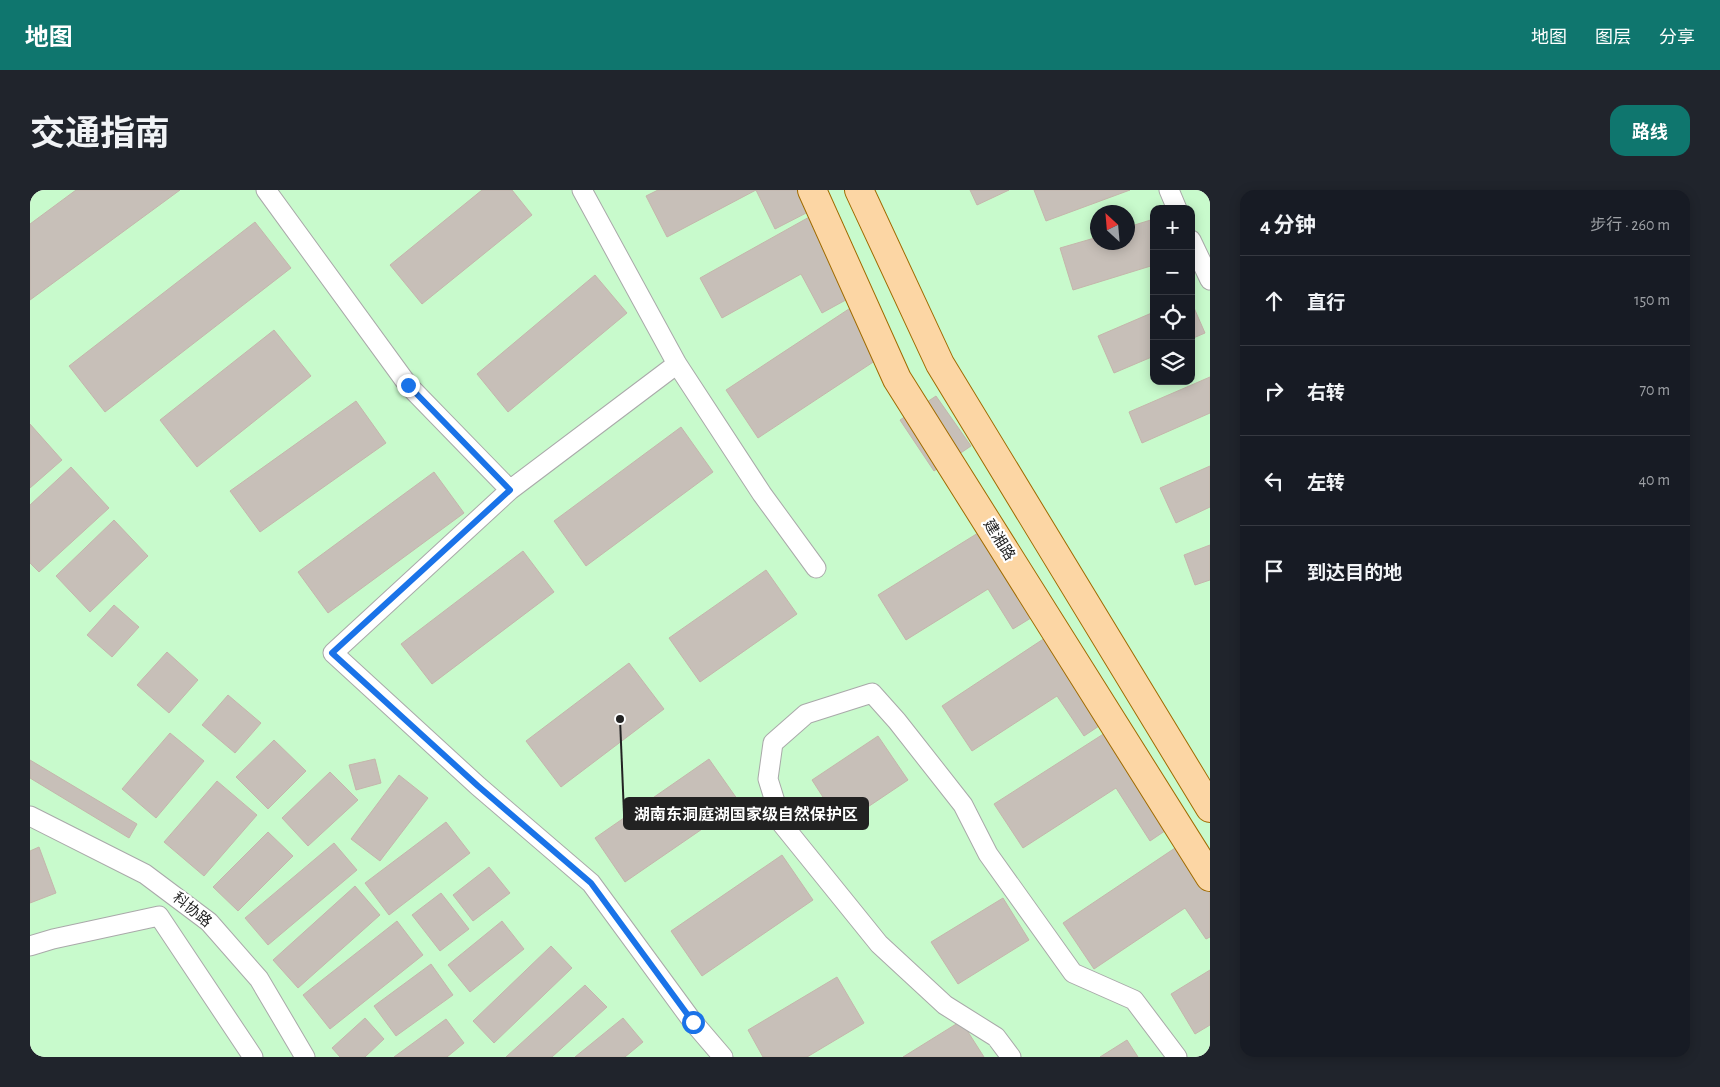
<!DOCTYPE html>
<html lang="zh">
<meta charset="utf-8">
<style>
:root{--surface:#171b24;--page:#20242c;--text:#f1f3f6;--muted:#9ea1a6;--line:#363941;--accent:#0f766e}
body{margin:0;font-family:"Alegreya Sans","Noto Sans SC",sans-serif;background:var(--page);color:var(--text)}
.controls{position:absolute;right:15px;top:15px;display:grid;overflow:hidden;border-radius:10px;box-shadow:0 2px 12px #0003}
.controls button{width:45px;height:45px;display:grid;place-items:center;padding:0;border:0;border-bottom:1px solid var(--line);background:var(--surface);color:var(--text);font:25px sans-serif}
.compass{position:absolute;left:1060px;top:15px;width:45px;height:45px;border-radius:50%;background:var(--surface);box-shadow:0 2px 12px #0003;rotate:334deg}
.stop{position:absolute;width:15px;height:15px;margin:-11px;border:4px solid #1a73e8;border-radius:50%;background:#fff}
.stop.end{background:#1a73e8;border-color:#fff;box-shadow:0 1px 5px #0008}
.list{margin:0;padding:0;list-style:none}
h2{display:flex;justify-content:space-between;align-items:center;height:65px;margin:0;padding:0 20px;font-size:21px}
h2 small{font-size:16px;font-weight:400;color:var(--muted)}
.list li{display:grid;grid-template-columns:32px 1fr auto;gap:15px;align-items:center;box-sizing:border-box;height:90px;padding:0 20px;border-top:1px solid var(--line)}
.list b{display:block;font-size:19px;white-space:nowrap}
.list em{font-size:16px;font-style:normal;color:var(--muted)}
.icon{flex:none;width:28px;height:28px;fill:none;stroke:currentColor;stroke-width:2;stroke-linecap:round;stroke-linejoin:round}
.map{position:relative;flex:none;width:1180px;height:867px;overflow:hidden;border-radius:15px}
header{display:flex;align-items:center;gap:30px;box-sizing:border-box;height:70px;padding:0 25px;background:var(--accent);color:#fff}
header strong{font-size:24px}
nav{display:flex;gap:28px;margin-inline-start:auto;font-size:18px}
.intro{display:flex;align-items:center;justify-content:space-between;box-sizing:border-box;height:120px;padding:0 30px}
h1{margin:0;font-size:35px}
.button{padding:12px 22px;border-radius:15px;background:var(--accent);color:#fff;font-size:18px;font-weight:700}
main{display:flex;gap:30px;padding:0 30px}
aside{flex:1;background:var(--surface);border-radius:15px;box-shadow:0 2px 12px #0003}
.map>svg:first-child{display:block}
</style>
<header>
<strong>地图</strong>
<nav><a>地图</a><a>图层</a><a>分享</a></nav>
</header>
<div class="intro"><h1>交通指南</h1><a class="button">路线</a></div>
<main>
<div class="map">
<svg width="1180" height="867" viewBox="0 0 1180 867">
<rect width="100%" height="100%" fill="#f2efe9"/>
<path fill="#c8facc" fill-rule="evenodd" d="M0 0H1180V867H0ZM1124 19H1161V191H1124ZM1068 22H1098V52H1068Z"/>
<path fill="#c7bfb8" stroke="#c4b6ab" d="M46 0H150L0 110V34Z
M452 0H482L502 25 392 114 360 75Z
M628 0H774L784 19 745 39 726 0 637 47 616 6Z
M940 0H979L947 15Z
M1004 0H1100L1016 31Z
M790 21 834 100 792 123 771 84 692 128 670 88Z
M1124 29V75L1043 100 1030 58 1068 47V52H1098V37Z
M225 32 261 78 75 222 39 176Z
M565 85 597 123 478 222 447 184Z
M834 109 866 157 728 248 696 200Z
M1161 111 1175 143 1161 149Z
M1124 122V166L1084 183 1068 146Z
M244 140 281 186 167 277 130 230Z
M1180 187V223L1112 253 1099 222Z
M906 206 941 256 904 281 870 230Z
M326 211 356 253 230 342 200 301Z
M0 234 32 270 0 298Z
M651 237 683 282 556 376 524 331Z
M1180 276V317L1146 333 1130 298Z
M41 277 79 318 9 382 0 373V315Z
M404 282 434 323 298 423 268 382Z
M84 330 118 366 60 422 26 386Z
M969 330 1022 415 983 439 958 399 876 450 848 405Z
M1180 355V390L1165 395 1154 365Z
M493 361 524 402 402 494 371 454Z
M736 380 767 424 670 492 639 448Z
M84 415 109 437 82 467 57 445Z
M1030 438 1087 524 1054 546 1027 506 942 561 912 516Z
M137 462 168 490 139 523 107 495Z
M599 473 634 519 531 597 496 551Z
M198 505 231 533 205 563 172 535Z
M1089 534 1151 630 1120 651 1086 598 993 658 964 614Z
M140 543 174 571 126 628 92 599Z
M848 546 878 590 811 635 782 590Z
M244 550 276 581 238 619 206 587Z
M345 569 351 593 326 600 319 575Z
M679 569 710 613 595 692 565 648Z
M0 570 107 634 99 648 0 588Z
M300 582 328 610 278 656 252 628Z
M369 585 398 608 350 671 321 649Z
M187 591 227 625 174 686 134 652Z
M416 632 440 663 359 725 335 693Z
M238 642 263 666 208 721 183 697Z
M1157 650 1180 683V747L1176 749 1155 718 1064 779 1033 733Z
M304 653 327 680 238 755 215 728Z
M9 657 26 703 0 713V661Z
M752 665 783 710 672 786 641 741Z
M459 677 480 703 443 731 423 705Z
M325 696 350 725 268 798 243 770Z
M411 703 439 739 410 761 382 725Z
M973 708 999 750 928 794 901 752Z
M367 731 393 765 300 839 273 805Z
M472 731 494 759 440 802 418 775Z
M521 756 542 778 464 853 443 831Z
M401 774 423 805 366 846 344 816Z
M1180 780V835L1165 844 1141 804Z
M807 787 834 833 777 867H733L718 840Z
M555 795 577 817 522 867H476Z
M335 828 354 849 335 867H310L302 858Z
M593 828 613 852 595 867H545Z
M416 829 434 853 417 867H364Z
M931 831 954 867H873Z
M1097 850 1108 867H1070Z"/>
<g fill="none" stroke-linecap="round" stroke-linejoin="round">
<g stroke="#a9a9a9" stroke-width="21">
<path id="street" d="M236 0 378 195 480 300 647 174
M552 0 647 174 732 304 786 378
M1139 0 1147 19
M1161 50 1180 90
M480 300 303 463 448 596 561 693 663 832 693 867
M0 626 115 684 179 732 229 789 275 867
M0 756 23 749 129 726 223 867
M981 867 966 847 915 815 849 754 752 634 738 589 743 553 776 524 842 503 867 531 933 615 958 664 1043 783 1104 810 1147 867"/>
</g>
<g stroke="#a06b00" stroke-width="30">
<path id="primary" d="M782 0 867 189 1180 687
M829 0 910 174 1180 618"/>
</g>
<use href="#street" stroke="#fff" stroke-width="19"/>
<use href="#primary" stroke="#fcd6a4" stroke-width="28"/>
</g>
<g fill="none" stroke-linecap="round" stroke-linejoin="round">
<path stroke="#1a73e8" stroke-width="6" d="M378 195 480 300 302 463 448 596 561 693 663 832"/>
</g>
<g text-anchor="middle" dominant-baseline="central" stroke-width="4.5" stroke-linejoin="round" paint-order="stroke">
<g font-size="15" fill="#222" stroke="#fff">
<text transform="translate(969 350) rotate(58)">建湘路</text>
<text transform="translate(162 720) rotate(39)">科协路</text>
</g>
</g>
<path fill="none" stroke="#222" stroke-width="2" d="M590 529L594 624"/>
<circle fill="#222" stroke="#fff" stroke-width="2" cx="590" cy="529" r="5"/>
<rect fill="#222" stroke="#222" stroke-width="2" x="594" y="608" width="244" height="31" rx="5"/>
<g font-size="16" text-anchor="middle" font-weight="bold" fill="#fff">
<text x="716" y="630">湖南东洞庭湖国家级自然保护区</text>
</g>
</svg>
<div class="controls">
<button>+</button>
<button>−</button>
<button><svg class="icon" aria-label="locate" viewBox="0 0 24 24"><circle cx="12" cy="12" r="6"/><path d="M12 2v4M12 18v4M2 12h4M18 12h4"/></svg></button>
<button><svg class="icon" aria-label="layers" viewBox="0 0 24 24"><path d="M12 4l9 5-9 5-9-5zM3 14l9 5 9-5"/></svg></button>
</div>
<svg class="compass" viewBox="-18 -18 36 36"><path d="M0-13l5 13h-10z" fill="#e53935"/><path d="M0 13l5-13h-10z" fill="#9ea1a6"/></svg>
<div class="stop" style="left:663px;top:832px"></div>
<div class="stop end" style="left:378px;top:195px"></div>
</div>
<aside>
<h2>4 分钟<small>步行 · 260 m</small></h2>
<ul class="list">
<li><svg class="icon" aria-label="ahead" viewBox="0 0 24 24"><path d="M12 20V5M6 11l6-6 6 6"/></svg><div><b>直行</b></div><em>150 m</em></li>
<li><svg class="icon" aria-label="right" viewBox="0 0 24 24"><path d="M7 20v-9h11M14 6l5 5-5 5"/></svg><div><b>右转</b></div><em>70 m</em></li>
<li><svg class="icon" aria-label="left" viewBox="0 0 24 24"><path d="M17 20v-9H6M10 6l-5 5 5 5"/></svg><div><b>左转</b></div><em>40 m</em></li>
<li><svg class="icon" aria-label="arrive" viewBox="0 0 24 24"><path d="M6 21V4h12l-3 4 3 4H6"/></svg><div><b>到达目的地</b></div></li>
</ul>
</aside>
</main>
